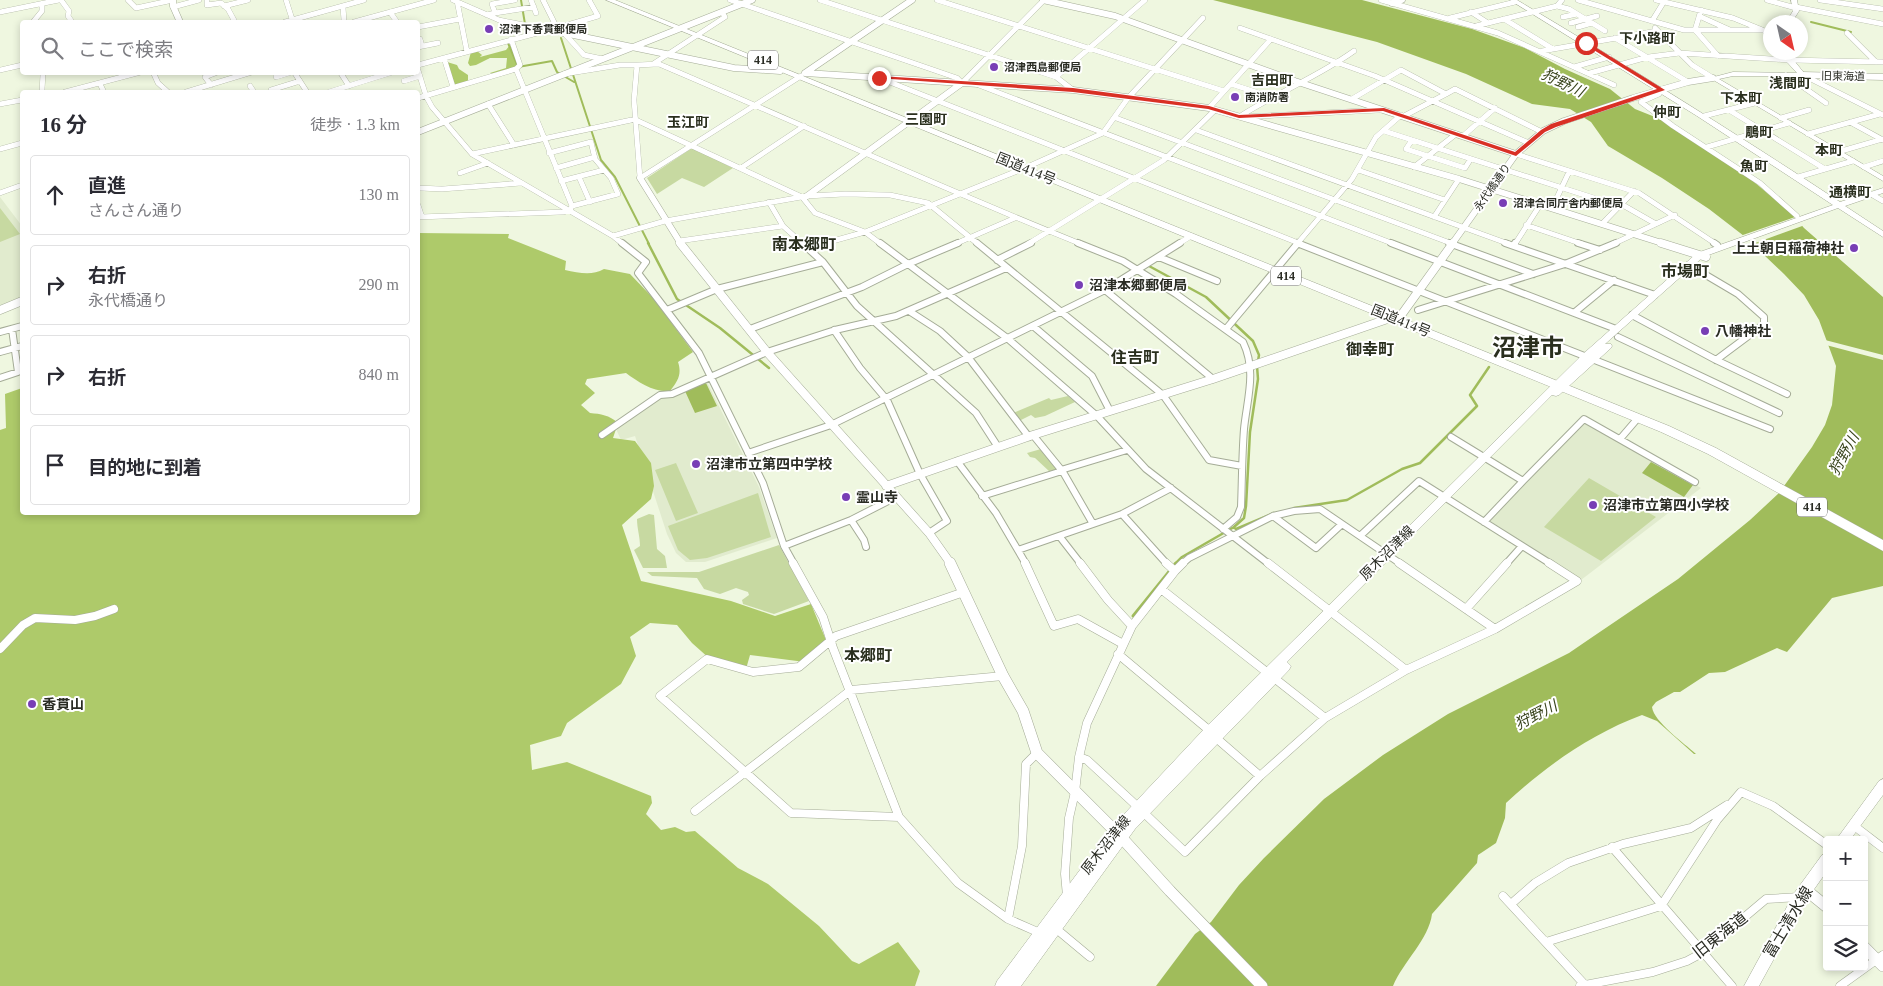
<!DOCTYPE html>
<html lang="ja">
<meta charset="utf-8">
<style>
:root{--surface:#fff;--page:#f2f2f3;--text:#2b2b33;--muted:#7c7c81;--line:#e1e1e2}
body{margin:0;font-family:"Times New Roman","Noto Sans JP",serif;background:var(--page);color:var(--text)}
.controls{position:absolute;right:15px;bottom:15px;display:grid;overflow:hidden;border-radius:5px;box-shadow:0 2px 8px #0003}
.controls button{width:45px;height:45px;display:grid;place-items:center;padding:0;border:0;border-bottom:1px solid var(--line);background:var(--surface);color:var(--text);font:25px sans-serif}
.compass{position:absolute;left:1763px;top:15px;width:45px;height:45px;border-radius:50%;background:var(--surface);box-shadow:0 2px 8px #0003;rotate:146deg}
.stop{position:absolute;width:15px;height:15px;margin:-11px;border:4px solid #d93025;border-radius:50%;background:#fff}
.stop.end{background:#d93025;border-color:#fff;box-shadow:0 1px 5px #0008}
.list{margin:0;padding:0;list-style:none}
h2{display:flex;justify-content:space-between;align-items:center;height:65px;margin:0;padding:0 20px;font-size:21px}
h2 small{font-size:16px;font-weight:400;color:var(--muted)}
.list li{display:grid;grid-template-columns:32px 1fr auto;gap:15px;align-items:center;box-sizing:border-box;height:80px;margin:0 10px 10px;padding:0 10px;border:1px solid var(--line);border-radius:5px}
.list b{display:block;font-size:19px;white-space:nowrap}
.list p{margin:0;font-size:16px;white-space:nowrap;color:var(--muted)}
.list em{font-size:16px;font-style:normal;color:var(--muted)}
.icon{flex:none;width:28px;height:28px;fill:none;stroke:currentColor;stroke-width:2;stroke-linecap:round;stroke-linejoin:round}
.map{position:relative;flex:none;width:1883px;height:986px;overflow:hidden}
.search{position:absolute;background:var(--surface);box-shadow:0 2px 8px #0003;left:20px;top:20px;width:400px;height:55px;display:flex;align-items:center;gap:12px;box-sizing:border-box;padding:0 18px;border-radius:5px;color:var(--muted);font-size:19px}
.panel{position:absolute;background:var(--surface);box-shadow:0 2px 8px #0003;left:20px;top:90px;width:400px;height:425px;border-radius:5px}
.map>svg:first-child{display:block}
</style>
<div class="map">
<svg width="1883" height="986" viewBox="0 0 1883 986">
<rect width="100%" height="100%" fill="#eff7e0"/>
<path fill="#e1ebce" d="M0 197 22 226V235L20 236 22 239V297L0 306Z
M702 382H707L759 487 777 538 705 562H686L676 553 667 534 635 436 621 440 616 429 660 397Z
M1584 423 1701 488 1581 580 1490 521Z"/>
<path fill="#c7d9a1" d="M692 148 733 168 704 187 682 178 657 194 647 178Z
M0 208 20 234 0 242Z
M1068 396 1075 402 1045 416 1035 418 1031 415 1019 421 1013 413 1049 398 1051 400Z
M1041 449 1059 469 1050 472 1035 458 1030 457 1027 453Z
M676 463 698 513 676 521 655 470Z
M1589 478 1656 517 1601 561 1544 527Z
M758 493 771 537 707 558 690 560 678 550 668 526Z
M649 514 654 515 657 549 665 556 667 568H643L634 550 640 546C640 536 637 529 637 519Z
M779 545 809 601 774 614 743 604 742 600 749 595 748 592 736 588 720 594 704 589 697 578 652 576 647 572H699Z"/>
<path fill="#aeca6a" d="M510 45 520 65 515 69 494 75 490 73 506 68 507 58H490L476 65 470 66 468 63 471 52 477 51 482 55 480 57 506 50Z
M447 62 457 65 459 69 468 75V81L455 85Z
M418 233 509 234 508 238 566 261 565 270C579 273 592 276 604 269L630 274 654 299 693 352 678 362C682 374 678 381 670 391 655 393 638 382 626 373L587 379 585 384 595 393 581 405 590 413C601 414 609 415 618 423L613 438 635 441 651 463 654 486 651 499 622 525 641 581 731 601 775 616 811 604 826 640 805 662 750 655 746 669 710 659 692 643 677 625 650 623 630 637 636 656 621 684 567 723 561 736 530 745 532 770 567 762 651 796 652 803 646 814 661 830 675 827 686 832 695 831 738 868 768 884 819 926 852 961 859 964 898 942 920 971 915 986H0V430L6 428 5 394 22 388V512H418Z"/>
<path fill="#a0bc5b" d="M1213 0H1362L1472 29 1525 48 1565 69 1610 89 1635 109 1660 119 1747 176 1791 213 1804 228 1883 297V586L1832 598 1787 652 1777 648 1725 672 1709 673 1680 692H1674L1656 702 1652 707C1654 722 1684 743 1696 754H1694L1657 721 1642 715C1591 734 1546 766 1506 803L1505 818 1496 843 1478 855 1477 863 1432 914C1429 939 1403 962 1393 986H1156L1195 934 1211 922 1239 885 1264 858 1324 799 1383 755 1448 714 1569 653 1588 640 1678 579 1750 520 1779 493 1812 447 1825 425 1832 405 1836 366 1819 320 1804 295 1784 274 1744 236 1709 209 1662 178 1608 146 1591 122 1570 109 1532 104 1466 74 1377 42Z
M706 383 717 406 695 413 685 391Z
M1651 462 1693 485 1684 497 1642 473Z"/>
<path fill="#eff7e0" d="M1798 216 1805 225 1750 245 1740 236Z
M1825 340 1883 355V360L1826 345Z"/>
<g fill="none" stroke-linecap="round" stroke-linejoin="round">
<path stroke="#a0bc5b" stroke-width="2" d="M521 0 525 24
M1811 22 1851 32
M561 38 601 160 615 177 649 244
M506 43H508L518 67 552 61 557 72 574 82"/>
<path stroke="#a0bc5b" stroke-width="2.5" d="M648 243 677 299 720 328 769 368
M1149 266 1206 297 1253 341 1259 355 1258 361
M1294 508 1347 500 1402 469 1420 463 1477 406 1470 395 1489 367
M1234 527 1244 518 1246 506 1250 432 1258 379 1257 366
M1175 564 1182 557 1234 527 1236 529 1274 513"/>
<path stroke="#a0bc5b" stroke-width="3" d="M1133 616 1176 563"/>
<g stroke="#a5ac97" stroke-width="5.5">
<path id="minor-far2" d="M61 0 69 11 68 16 72 22
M128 0 136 8 173 0
M207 0V5L221 3 228 9 235 22
M286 0 293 22
M453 0 499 20 564 33 584 55 603 59
M531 0 536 13
M543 0 557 28
M730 0 957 78 962 83 1044 0
M820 0 1056 77 1073 90
M937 0 1224 91
M1381 0 1498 33 1614 85
M1578 0 1684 30H1762
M1656 0 1733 18 1770 33
M1767 0 1796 8
M1820 0 1883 9
M457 1 467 52
M224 6 248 0
M343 6 344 22
M1557 6 1569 9 1605 31
M173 7 199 0
M1796 7 1883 24
M1701 10 1695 30 1718 56
M0 12 59 0
M390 12 397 22
M1471 12 1488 23
M495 13 534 7
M487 15 495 13 492 4 515 0
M1699 16 1730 30
M1563 17 1577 14
M1450 18 1515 2
M1504 19 1553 49
M1652 21 1665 0
M33 22 42 11V4
M285 22 364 0
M354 22 434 0
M1571 23 1597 16
M1476 26 1557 6 1562 0
M418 27 460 19
M1578 27 1592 23
M1240 28 1375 76 1529 143
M1655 28 1692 65 1713 78
M554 31 557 28 598 16 589 0
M1847 33 1876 62
M1615 38 1688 82
M418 39H420L422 46
M418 47 438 43
M1542 51 1657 31
M444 58 453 87
M653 64 725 17 722 12
M418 65 545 31
M637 65 659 64C800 124 939 187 1081 244
M1574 67 1609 57
M0 70 22 65
M418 70 426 96 432 107 472 154 613 236 623 244
M153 72 158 83 168 92
M294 72 307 92
M340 72 349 86
M1590 73 1648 57 1680 53 1788 60 1883 62
M564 74 620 65H637L634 100 640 178 801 76
M1786 75 1826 103
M1803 75 1883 115
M276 77 292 72
M1056 77 1145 0
M882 79 1301 244
M404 81 420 76
M100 84 104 92
M976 84 1394 244
M1231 84 1271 97
M211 85 205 77 218 72
M250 86 254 92
M271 90 300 81
M42 92 43 72
M65 92 141 72
M186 92 252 72
M329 92 393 72
M418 98 516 69 520 65 511 39
M1352 99 1401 70 1446 94 1455 89 1542 132
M1641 102 1673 126 1760 183 1797 216
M1641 102 1659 94 1662 89
M0 104 22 100
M488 104 514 145
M1209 108 1271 39
M1729 110 1825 169
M1242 115C1279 92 1319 76 1354 51
M1404 116 1446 94
M1704 116 1755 103
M1240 117 1381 110
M1116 118 1453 244
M1781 118 1809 110
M636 120 802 197 815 213 865 232 881 244
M1850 122 1883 140
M1196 130 1509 244
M1384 131 1619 206
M1808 134 1880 114
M1463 136 1495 108
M1412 140 1406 149 1465 168 1470 160
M1707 147 1789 123
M0 149 22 143
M1838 152 1883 139
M549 153 591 142 595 159 611 178 618 194 572 206
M472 154 636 119
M1516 154 1639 193 1716 244
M1414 167 1456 134
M1864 167 1883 161
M556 168 595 157
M741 168 804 126
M1358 170 1445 200
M460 173 488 163
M579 177 590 202
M1798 177 1853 161
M561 181 604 170
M418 188 442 189 522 183
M0 193 22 185
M1871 194 1883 201
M769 202 783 226 803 244
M1621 204 1656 224
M418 205 422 217
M1552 208 1569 172
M418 217 564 212 570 210 572 206 516 69
M1434 217 1459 179
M1602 224 1634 191
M1526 225 1582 244
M613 236 665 221 807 196 845 194 890 195 928 203 978 244
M679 241 783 226
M822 244 865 232 1025 168 1103 133 1128 98 1203 18
M955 244 1015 218
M1028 244 1164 160 1215 110
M1178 244 1191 236
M1297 244 1352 179 1376 137 1401 115
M1515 244 1540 205
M1613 244 1675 215"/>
</g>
<g stroke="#a5ac97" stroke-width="8">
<path id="minor-far1" d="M622 243 646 262 638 273 699 353 763 483 784 546 794 564
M802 243 823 262 857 306 976 413 998 447
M880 243 1007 338 1097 416 1146 469 1269 564
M977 243 1163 395 1209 460 1242 466
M1078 243 1123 261 1176 294 1243 342C1257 371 1247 399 1244 429 1242 455 1242 481 1241 507L1237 517 1223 529
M1297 243 1770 429
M1391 243 1616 329
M1449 243 1533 274
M1505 243 1655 295
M1578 243 1600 250
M1714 243 1717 245
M1514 245 1515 243
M808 248 827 243
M1159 257 1217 281
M997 260 1031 243
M1689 265 1738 294 1764 317V323L1759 328 1716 360
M1105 290 1213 379
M667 310 717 289 823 262
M1418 310 1565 264 1616 243
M909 311 940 331 968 357 1029 437
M1575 312 1614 280
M1632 315 1716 360 1787 394
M1033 326 1092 376 1110 411
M750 329 862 287 908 264 958 243
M1226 329 1298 243
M834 330 860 368 887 400 920 474 947 521 929 533
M0 332 22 326
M1618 337 1779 413
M0 352 22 346
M0 378 18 372 12 329
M602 435 660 395 672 394 767 352 835 330 896 316 1006 268
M1033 435 1063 472 1093 524
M1451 437 1523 481 1484 522
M1620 439 1638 418
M748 453 831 425 1105 290 1180 243
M957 461 996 513 1026 564
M1061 470 1127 450
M1523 481 1584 419 1695 482
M982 496 1062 471
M1122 514 1167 564
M1273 516 1316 548 1342 524
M851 520 864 540 866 547
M1360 536 1419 481 1551 564
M1060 537 1081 564
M784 546 851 520 896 497
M1018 550 1122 514 1171 488
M1182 564 1189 558 1273 516 1294 511 1320 509 1401 564
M1506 564 1522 546"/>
</g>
<g stroke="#a5ac97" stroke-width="9">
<path id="minor" d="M793 563 823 617 833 648 899 817 958 883 1008 919 1040 933
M1025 563 1054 626 1078 619 1123 644
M1080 563 1108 600 1132 626
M1166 563 1175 571
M1268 563 1406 670
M1399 563 1495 629
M1161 589 1325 718
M1466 609 1507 563
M0 649 23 625 35 618 75 620 95 616 114 609
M1118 654 1210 731
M1215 737 1260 776
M1079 757 1087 760 1138 807
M695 811 851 690 1003 676
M1143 812 1185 852 1260 776 1325 718 1406 670 1495 629 1577 581 1549 563
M899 817 791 813 660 696 707 659 753 672 799 667 836 636 964 592
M1853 825 1883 848
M1612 847 1732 986
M1067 896 1065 874 1069 818 1075 792 1079 757 1087 723 1132 626 1175 571 1183 563
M1503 896 1586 986
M1511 904 1535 883 1568 863 1623 844 1691 828 1727 805
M1008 919 1022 846 1026 764 1037 753
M1054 927 1090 957
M1546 942 1661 906 1717 820 1741 792 1773 806 1827 845
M1580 986 1653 972 1687 961 1702 953 1766 899 1800 897
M1840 986 1883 955"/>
</g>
<g stroke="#a5ac97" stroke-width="7">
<path id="tertiary-far2" d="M173 0V6L180 22
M1043 0 1115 16 1295 81 1516 154
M1392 3 1402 0
M564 33 734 68 780 71
M805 73 1073 90 1209 108 1459 179 1665 244
M805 73 912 0
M1803 75 1883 77
M418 132 752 0
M640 178 681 244
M807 196 962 83
M1452 244 1516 154 1543 131 1564 121 1633 98 1688 82 1713 78"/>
</g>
<g stroke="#a5ac97" stroke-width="9">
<path id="tertiary-far1" d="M680 243 767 352 929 533 951 564
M1661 243 1706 257
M0 310 22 301
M886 486 1033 435 1213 379 1402 314 1453 243"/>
</g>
<g stroke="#a5ac97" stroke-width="12">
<path id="tertiary" d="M950 563 1003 676 1023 711 1037 753 1121 837 1170 891 1262 986
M1806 890 1827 907
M1864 947 1883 966"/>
</g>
<g stroke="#a5ac97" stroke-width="1">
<path id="secondary" d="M1510 0H1517C1626 65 1734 132 1840 202L1883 188V193L1845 206 1883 231V237L1838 208 1703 257 1605 344H1611L1612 346 1611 348 1559 395 1556 396 1552 395 1287 662 1291 666 1289 670 1135 829 1021 986H995L997 981 1112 827 1206 727 1583 354 1697 253 1833 205 1697 116Z
M1791 0H1797L1799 11 1792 22H1786L1793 11Z
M1780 52H1787L1805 74V76H1733L1719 79 1883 176V181L1710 78 1733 72 1797 73 1786 61Z
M1883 779V795L1850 840H1836L1879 781Z
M1827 854V871L1805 902 1759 986H1744L1795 892 1822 855Z"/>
</g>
<g stroke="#a5ac97" stroke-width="1">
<path id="trunk" d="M606 0H615L1669 426 1716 448 1883 540V551L1708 454 1661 432Z"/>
</g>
<use href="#minor-far2" stroke="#fff" stroke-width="5"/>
<use href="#minor-far1" stroke="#fff" stroke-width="6"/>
<use href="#minor" stroke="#fff" stroke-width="8"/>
<use href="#tertiary-far2" stroke="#fff" stroke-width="6"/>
<use href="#tertiary-far1" stroke="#fff" stroke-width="8"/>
<use href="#tertiary" stroke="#fff" stroke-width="11"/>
<use href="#secondary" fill="#fff" fill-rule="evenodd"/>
<use href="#trunk" fill="#fff" fill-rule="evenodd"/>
</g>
<path fill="#d93025" d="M1584 42H1587L1665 90 1556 127 1545 132 1516 156 1383 111 1239 118 1208 109 1073 92 877 78 879 76 1073 88 1209 106 1239 115 1384 108 1515 152 1541 130 1551 124 1657 89 1584 44Z"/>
<g fill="#783eb5" stroke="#fff" stroke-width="2">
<circle cx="489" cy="29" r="5"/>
<circle cx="994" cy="67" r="5"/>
<circle cx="1235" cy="97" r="5"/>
<circle cx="1503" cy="203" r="5"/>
<circle cx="1854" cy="248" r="5"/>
<circle cx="1079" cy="285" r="5"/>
<circle cx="1705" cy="331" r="5"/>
<circle cx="696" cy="464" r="5"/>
<circle cx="846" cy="497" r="5"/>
<circle cx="1593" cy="505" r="5"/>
<circle cx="32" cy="704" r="5"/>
</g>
<g text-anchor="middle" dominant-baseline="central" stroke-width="4" stroke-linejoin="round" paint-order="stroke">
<g font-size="11" font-weight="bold" fill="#2a2c24" stroke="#fff" text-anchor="start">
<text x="499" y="29">沼津下香貫郵便局</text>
<text x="1004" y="67">沼津西島郵便局</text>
<text x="1245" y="97">南消防署</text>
<text x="1513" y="203">沼津合同庁舎内郵便局</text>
</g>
<g font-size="11" fill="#2a2c24" stroke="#fff">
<text transform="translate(1843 76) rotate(1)">旧東海道</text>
<text transform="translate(1492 187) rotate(-55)">永代橋通り</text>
</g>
<g fill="#fff" stroke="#6a6b66" stroke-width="1">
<rect x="748" y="50.5" width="30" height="19" rx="4"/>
<rect x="1271" y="266.5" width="30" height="19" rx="4"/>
<rect x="1797" y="497.5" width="30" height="19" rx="4"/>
</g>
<g font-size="12" font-weight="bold" fill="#2a2c24">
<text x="763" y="60">414</text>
<text x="1286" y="276">414</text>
<text x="1812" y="507">414</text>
</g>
<g font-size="14" font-weight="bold" fill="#2a2f1e" stroke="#fff">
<text x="1647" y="38">下小路町</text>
<text x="1272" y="80">吉田町</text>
<text x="1790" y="83">浅間町</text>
<text x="1741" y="98">下本町</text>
<text x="1667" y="112">仲町</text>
<text x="926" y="119">三園町</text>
<text x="688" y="122">玉江町</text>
<text x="1759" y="132">鵰町</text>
<text x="1829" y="150">本町</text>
<text x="1754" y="166">魚町</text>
<text x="1850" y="192">通横町</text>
</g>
<g font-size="14" fill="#2a2c24" stroke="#fff">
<text transform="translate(1026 169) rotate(22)">国道414号</text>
<text transform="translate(1401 321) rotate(22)">国道414号</text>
<text transform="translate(1387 553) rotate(-45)">原木沼津線</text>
<text transform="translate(1106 845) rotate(-52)">原木沼津線</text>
</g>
<g font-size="14" font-weight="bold" fill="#2a2c24" stroke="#fff" text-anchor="start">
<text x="1844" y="248" text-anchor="end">上土朝日稲荷神社</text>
<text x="1089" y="285">沼津本郷郵便局</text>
<text x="1715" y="331">八幡神社</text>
<text x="706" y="464">沼津市立第四中学校</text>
<text x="856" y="497">霊山寺</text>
<text x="1603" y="505">沼津市立第四小学校</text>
<text x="42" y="704">香貫山</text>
</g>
<g font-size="15" font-style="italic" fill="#39441c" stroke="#fff">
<text transform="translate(1563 83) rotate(26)">狩野川</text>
<text transform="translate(1844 454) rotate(-61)">狩野川</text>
<text transform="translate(1536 715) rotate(-27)">狩野川</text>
</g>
<g font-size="16" font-weight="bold" fill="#2a2f1e" stroke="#fff">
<text x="804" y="244">南本郷町</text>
<text x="1685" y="271">市場町</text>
<text x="1370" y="349">御幸町</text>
<text x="1135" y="357">住吉町</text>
<text x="868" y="655">本郷町</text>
</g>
<g font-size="16" fill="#2a2c24" stroke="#fff">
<text transform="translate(1788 922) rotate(-59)">富士清水線</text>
<text transform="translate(1720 935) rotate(-38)">旧東海道</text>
</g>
<g font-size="24" font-weight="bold" fill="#2a2f1e" stroke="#fff">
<text x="1528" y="348">沼津市</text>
</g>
</g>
</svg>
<div class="controls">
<button>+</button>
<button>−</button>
<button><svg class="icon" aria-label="layers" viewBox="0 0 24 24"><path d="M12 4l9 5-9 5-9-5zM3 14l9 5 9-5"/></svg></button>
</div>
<svg class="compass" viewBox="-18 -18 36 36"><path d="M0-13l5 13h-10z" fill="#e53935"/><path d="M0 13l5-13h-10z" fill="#7c7c81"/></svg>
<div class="stop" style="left:1586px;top:43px"></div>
<div class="stop end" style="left:879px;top:78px"></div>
<div class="search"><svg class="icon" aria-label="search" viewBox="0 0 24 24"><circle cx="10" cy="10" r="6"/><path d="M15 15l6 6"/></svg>ここで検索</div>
<section class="panel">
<h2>16 分<small>徒歩 · 1.3 km</small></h2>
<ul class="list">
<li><svg class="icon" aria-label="ahead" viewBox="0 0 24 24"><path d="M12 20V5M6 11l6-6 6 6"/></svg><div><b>直進</b><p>さんさん通り</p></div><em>130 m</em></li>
<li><svg class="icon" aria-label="right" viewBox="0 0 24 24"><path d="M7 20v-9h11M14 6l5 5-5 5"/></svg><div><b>右折</b><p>永代橋通り</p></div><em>290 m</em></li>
<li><svg class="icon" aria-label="right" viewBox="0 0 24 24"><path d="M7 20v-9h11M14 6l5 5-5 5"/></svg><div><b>右折</b></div><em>840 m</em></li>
<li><svg class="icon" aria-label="arrive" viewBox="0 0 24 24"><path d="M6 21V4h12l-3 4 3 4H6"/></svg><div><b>目的地に到着</b></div></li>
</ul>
</section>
</div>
